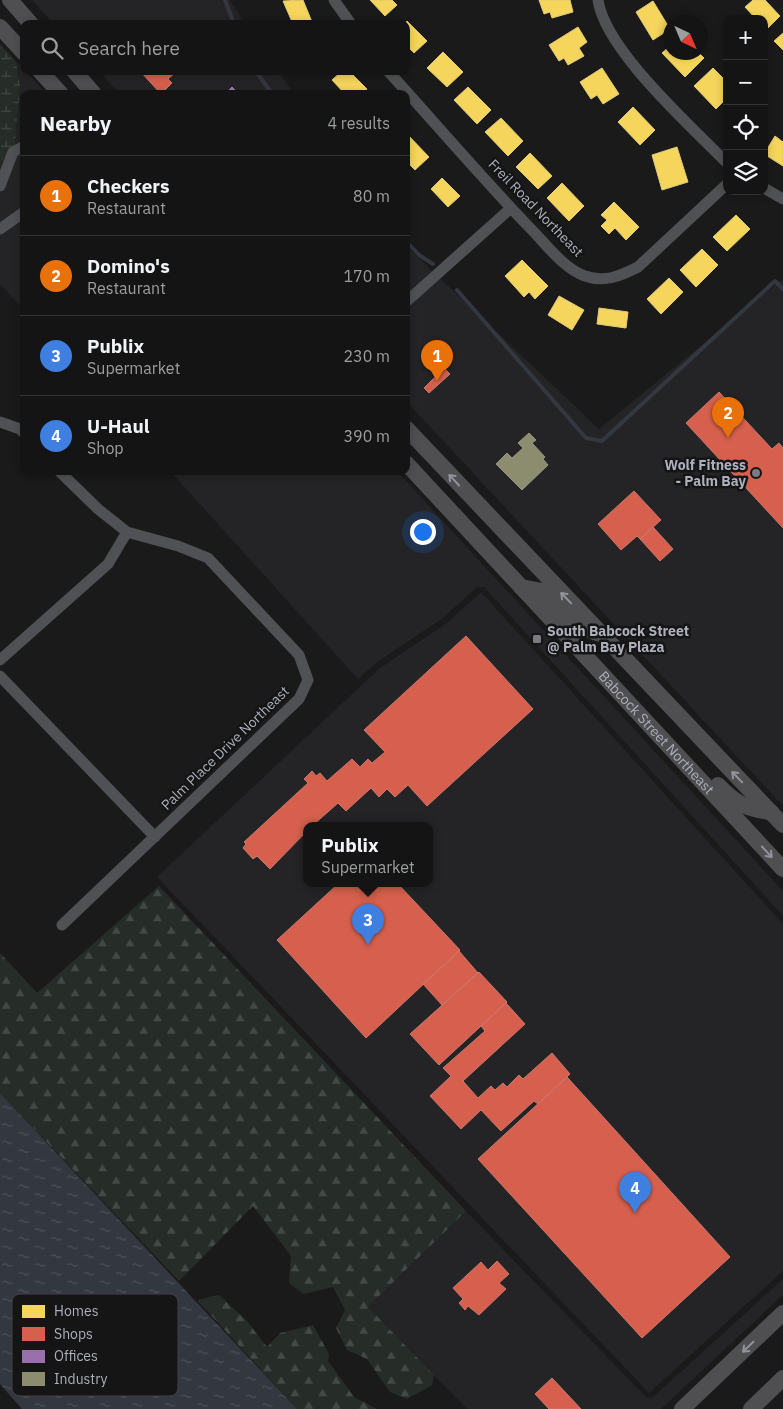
<!DOCTYPE html>
<meta charset="utf-8">
<style>
:root{--surface:#141414;--page:#212122;--text:#f1f3f6;--muted:#9d9ea0;--line:#333334;--accent:#0b8043}
body{margin:0;font-family:"IBM Plex Sans",sans-serif;background:var(--page);color:var(--text)}
.controls{position:absolute;right:15px;top:15px;display:grid;overflow:hidden;border-radius:10px;box-shadow:0 2px 8px #0003}
.controls button{width:45px;height:45px;display:grid;place-items:center;padding:0;border:0;border-bottom:1px solid var(--line);background:var(--surface);color:var(--text);font:25px sans-serif}
.compass{position:absolute;left:663px;top:15px;width:45px;height:45px;border-radius:50%;background:var(--surface);box-shadow:0 2px 8px #0003;rotate:136deg}
.you{position:absolute;left:422px;top:531px;width:18px;height:18px;margin:-12px;border:4px solid #fff;border-radius:50%;background:#1a73e8;box-shadow:0 0 0 8px #1a73e833}
.badge{display:grid;place-items:center;width:32px;height:32px;border-radius:50%;background:var(--accent);color:#fff;font-size:16px;font-weight:700}
.pin{position:absolute;translate:-50% -41px;filter:drop-shadow(0 1px 2px #0008)}
.pin::after{content:'';position:absolute;top:26px;width:18px;height:15px;background:inherit;clip-path:polygon(0 0,100% 0,50% 100%)}
.popup{position:absolute;left:303px;top:822px;width:130px;height:65px;box-sizing:border-box;display:grid;place-content:center;border-radius:10px;background:var(--surface);filter:drop-shadow(0 1px 4px #0005);font-size:16px;white-space:nowrap;color:var(--muted)}
.popup b{font-size:19px;color:var(--text)}
.popup::after{content:'';position:absolute;left:50%;top:100%;margin-left:-10px;border:10px solid transparent;border-top-color:var(--surface)}
.list{margin:0;padding:0;list-style:none}
h2{display:flex;justify-content:space-between;align-items:center;height:65px;margin:0;padding:0 20px;font-size:21px}
h2 small{font-size:16px;font-weight:400;color:var(--muted)}
.list li{display:grid;grid-template-columns:32px 1fr auto;gap:15px;align-items:center;box-sizing:border-box;height:80px;padding:0 20px;border-top:1px solid var(--line)}
.list b{display:block;font-size:19px;white-space:nowrap}
.list p{margin:0;font-size:16px;white-space:nowrap;color:var(--muted)}
.list em{font-size:16px;font-style:normal;color:var(--muted)}
.icon{flex:none;width:28px;height:28px;fill:none;stroke:currentColor;stroke-width:2;stroke-linecap:round;stroke-linejoin:round}
.map{position:relative;flex:none;width:783px;height:1409px;overflow:hidden}
.search{position:absolute;background:var(--surface);box-shadow:0 2px 8px #0003;left:20px;top:20px;width:390px;height:55px;display:flex;align-items:center;gap:12px;box-sizing:border-box;padding:0 18px;border-radius:10px;color:var(--muted);font-size:19px}
.panel{position:absolute;background:var(--surface);box-shadow:0 2px 8px #0003;left:20px;top:90px;width:390px;height:385px;border-radius:10px}
.map>svg:first-child{display:block}
</style>
<div class="map">
<svg width="783" height="1409" viewBox="0 0 783 1409">
<defs>
<pattern id="forest-firs" width="22" height="20" patternUnits="userSpaceOnUse" patternTransform="scale(1.25)"><rect width="22" height="20" fill="#262d29"/><path d="M5 1l3.5 6h-7zM16 11l3.5 6h-7z" fill="#434946"/></pattern>
<pattern id="wetland-marsh" width="20" height="14" patternUnits="userSpaceOnUse" patternTransform="scale(1.25)"><rect width="20" height="14" fill="#262d29"/><path d="M1 5h8M5 5V1M11 12h8M15 12V8" fill="none" stroke="#434946"/></pattern>
<pattern id="water-ripples" width="26" height="14" patternUnits="userSpaceOnUse" patternTransform="scale(1.25)"><rect width="26" height="14" fill="#33373f"/><path d="M2 4q2-2 4 0t4 0M15 11q2-2 4 0t4 0" fill="none" stroke="#4e5159"/></pattern>
</defs>
<rect width="100%" height="100%" fill="#1a1a1b"/>
<path fill="#242426" fill-rule="evenodd" d="M32 0H230L245 24H54Z
M16 61 47 94H24V310L0 284V164L15 145 20 86Z
M99 71H278L294 94H120Z
M406 246 599 429 781 280 783 282V806L406 401Z
M170 471H397L783 891V916L484 587H477L443 618 377 662 358 679Z
M481 592 783 924V1271L649 1393 157 877 380 668 447 623ZM307 826H429V884H307Z
M466 1211 647 1398 653 1397 783 1279V1295L661 1409H467L368 1307Z"/>
<path fill="url(#forest-firs)" d="M159 886 466 1211 368 1307 434 1375 432 1385 407 1399 390 1392 367 1359 347 1350 336 1328 345 1310 333 1287 303 1294 289 1283 291 1256 253 1206 179 1281 0 1093V953L37 993Z
M219 1295 247 1321 267 1347 280 1333 313 1325 329 1354 328 1361 354 1397 377 1409H297L197 1300Z"/>
<path fill="url(#wetland-marsh)" d="M0 44 16 61 20 86 15 145 0 164Z"/>
<path fill="url(#water-ripples)" d="M0 1093 297 1409H22L0 1384Z"/>
<path fill="#f6d55c" stroke="#e0ca78" d="M303 0 312 22 293 24 283 1Z
M370 0H392L397 5 385 16Z
M539 0H570L573 12 552 18 550 12 544 14Z
M753 0H765L780 16 767 29 764 27V19H756L745 7Z
M653 1 670 29 653 40 636 12Z
M407 21 427 41 414 53 406 45 405 24Z
M578 27 587 42 579 48 584 56 568 65 564 58 559 61 549 45Z
M783 33V50L774 41Z
M670 46V52H698L704 58 685 77 662 53Z
M443 52 463 72 447 87 427 68Z
M602 68 619 94 603 104 597 95 591 99 580 82Z
M713 68 727 82V98L716 109 694 86Z
M342 71H349L367 89 362 94H345L332 80Z
M468 87 491 110 477 124 454 100Z
M633 107 655 130 640 145 618 122Z
M501 118 523 141 508 156 485 132Z
M408 135 429 157 415 170 406 161Z
M775 136 783 142V166L764 154Z
M677 147 688 182 662 190 652 155Z
M530 153 552 176 538 189 516 167Z
M442 178 460 196 448 207 431 189Z
M562 183 584 206 569 221 547 198Z
M614 202 639 227 626 240 615 228 609 234 601 226 607 220 601 215Z
M736 215 750 229 727 251 713 237Z
M702 249 718 265 696 287 680 270Z
M522 260 548 286 535 299 529 292 524 297 505 276Z
M669 278 683 292 661 314 647 299Z
M559 296 584 310 572 330 548 315Z
M599 308 628 312 626 328 597 324Z"/>
<path fill="#d6604d" stroke="#ca786e" d="M140 71H177L168 79 172 83 161 94Z
M444 368 450 374 429 393 424 388Z
M719 392 772 449 779 443 783 448V528L686 423Z
M634 491 661 520 640 539 637 536 621 550 598 524Z
M653 527 673 549 660 561 640 539Z
M466 636 533 709 427 806 408 785 395 797 387 789 379 797 371 788 346 811 338 803 312 826H307V831L270 869 257 856 253 859 243 848 246 844 244 842 308 783 304 779 312 771 316 776 320 773 327 781 352 759 360 767 368 759 372 763 385 752 364 730Z
M338 884H398L460 950 366 1038 277 940Z
M459 951 478 973 442 1005 423 984Z
M479 972 507 1002 439 1065 410 1034Z
M506 1003 525 1024 463 1081 478 1098 491 1086 495 1090 503 1083 507 1087 519 1075 523 1079 552 1053 570 1074 538 1104 534 1101 501 1131 481 1110 461 1129 430 1096 451 1076 443 1068 485 1031 481 1026Z
M567 1077 730 1257 642 1338 478 1159Z
M497 1261 509 1274 499 1283 506 1289 479 1315 468 1306 465 1310 459 1303 463 1299 453 1288 481 1262 488 1270Z
M552 1378 581 1409H549L535 1394Z"/>
<path fill="#9970ab" stroke="#9f83b0" d="M232 87 239 94H225Z"/>
<path fill="#8c8c6e" stroke="#969685" d="M529 433 536 440 532 443 545 457 543 459 548 465 522 490 496 464 507 453 512 458 523 448 518 443Z"/>
<g fill="none" stroke-linecap="round" stroke-linejoin="round">
<path stroke="#33373f" stroke-width="4" d="M225 0 234 24
M256 71 272 94
M406 241 419 255 433 264
M457 290 586 438 602 441 775 281 783 289"/>
<path stroke="#505154" stroke-width="11" d="M334 0 351 24
M598 0C605 50 691 126 727 163
M388 71C436 124 482 178 531 229 546 244 563 268 585 276 605 283 620 276 638 267L727 184
M0 186 13 152 24 146
M764 188 783 199
M0 229 24 212
M406 302 511 208
M0 422 20 429 24 433
M0 660 108 564 127 532 98 509 59 471
M0 676 155 837
M62 925 299 699 308 680 299 655 208 558 178 546 127 532"/>
<g stroke="#4f4f52" stroke-width="16">
<path d="M10 0 31 24"/>
<path d="M0 27 24 53"/>
<path d="M40 71 61 94"/>
<path d="M74 71 94 94"/>
<path d="M406 428 783 825"/>
<path id="s1" d="M406 463 783 869"/>
<path d="M521 587 542 591 575 625 597 633"/>
<path d="M718 785C735 803 746 809 771 812"/>
<path d="M682 1409 783 1313"/>
<path d="M751 1409 783 1378"/>
</g>
</g>
<defs><path id="oneway-shaft" d="M-6 0H5M1.5-3L5.5 0L1.5 3" fill="none" stroke-width="1.6" stroke-linecap="round" stroke-linejoin="round" transform="scale(1.25)"/></defs>
<g stroke="#91929b">
<use href="#oneway-shaft" transform="translate(454 480) rotate(-133)"/>
<use href="#oneway-shaft" transform="translate(566 598) rotate(-134)"/>
<use href="#oneway-shaft" transform="translate(737 777) rotate(-134)"/>
<use href="#oneway-shaft" transform="translate(767 852) rotate(47)"/>
<use href="#oneway-shaft" transform="translate(748 1347) rotate(136)"/>
</g>
<g fill="#7a7b82" stroke="#151516" stroke-width="2">
<circle cx="756" cy="473" r="5"/>
<rect x="532" y="634" width="10" height="10" rx="2.5"/>
</g>
<g text-anchor="middle" dominant-baseline="central" stroke-width="5" stroke-linejoin="round" paint-order="stroke">
<g font-size="14" fill="#adafba" stroke="#151516">
<text transform="translate(536 208) rotate(46)">Freil Road Northeast</text>
<text stroke="none"><textPath href="#s1" startOffset="368">Babcock Street Northeast</textPath></text>
<text transform="translate(225 748) rotate(-44)">Palm Place Drive Northeast</text>
</g>
<g font-size="14" font-weight="bold" fill="#adafba" stroke="#151516" text-anchor="end">
<text x="746" y="465">Wolf Fitness<tspan x="746" dy="16">- Palm Bay</tspan></text>
<text x="547" y="631" text-anchor="start">South Babcock Street<tspan x="547" dy="16">@ Palm Bay Plaza</tspan></text>
</g>
</g>
<rect x="12" y="1294" width="166" height="102" rx="8" fill="#151516" stroke="#434347" stroke-width="1"/>
<rect x="22" y="1305" width="23" height="13" fill="#f6d55c"/>
<rect x="22" y="1327" width="23" height="14" fill="#d6604d"/>
<rect x="22" y="1350" width="23" height="13" fill="#9970ab"/>
<rect x="22" y="1372" width="23" height="14" fill="#8c8c6e"/>
<g font-size="14" fill="#adafba">
<text x="54" y="1316">Homes</text>
<text x="54" y="1339">Shops</text>
<text x="54" y="1361">Offices</text>
<text x="54" y="1384">Industry</text>
</g>
</svg>
<div class="controls">
<button>+</button>
<button>−</button>
<button><svg class="icon" aria-label="locate" viewBox="0 0 24 24"><circle cx="12" cy="12" r="6"/><path d="M12 2v4M12 18v4M2 12h4M18 12h4"/></svg></button>
<button><svg class="icon" aria-label="layers" viewBox="0 0 24 24"><path d="M12 4l9 5-9 5-9-5zM3 14l9 5 9-5"/></svg></button>
</div>
<svg class="compass" viewBox="-18 -18 36 36"><path d="M0-13l5 13h-10z" fill="#e53935"/><path d="M0 13l5-13h-10z" fill="#9d9ea0"/></svg>
<div class="you"></div>
<div class="pin badge" style="left:437px;top:381px;background:#e8710a">1</div>
<div class="pin badge" style="left:728px;top:438px;background:#e8710a">2</div>
<div class="pin badge" style="left:368px;top:945px;background:#3f7fe0">3</div>
<div class="popup"><b>Publix</b>Supermarket</div>
<div class="pin badge" style="left:635px;top:1213px;background:#3f7fe0">4</div>
<div class="search"><svg class="icon" aria-label="search" viewBox="0 0 24 24"><circle cx="10" cy="10" r="6"/><path d="M15 15l6 6"/></svg>Search here</div>
<section class="panel">
<h2>Nearby<small>4 results</small></h2>
<ul class="list">
<li><span class="badge" style="background:#e8710a">1</span><div><b>Checkers</b><p>Restaurant</p></div><em>80 m</em></li>
<li><span class="badge" style="background:#e8710a">2</span><div><b>Domino's</b><p>Restaurant</p></div><em>170 m</em></li>
<li><span class="badge" style="background:#3f7fe0">3</span><div><b>Publix</b><p>Supermarket</p></div><em>230 m</em></li>
<li><span class="badge" style="background:#3f7fe0">4</span><div><b>U-Haul</b><p>Shop</p></div><em>390 m</em></li>
</ul>
</section>
</div>
